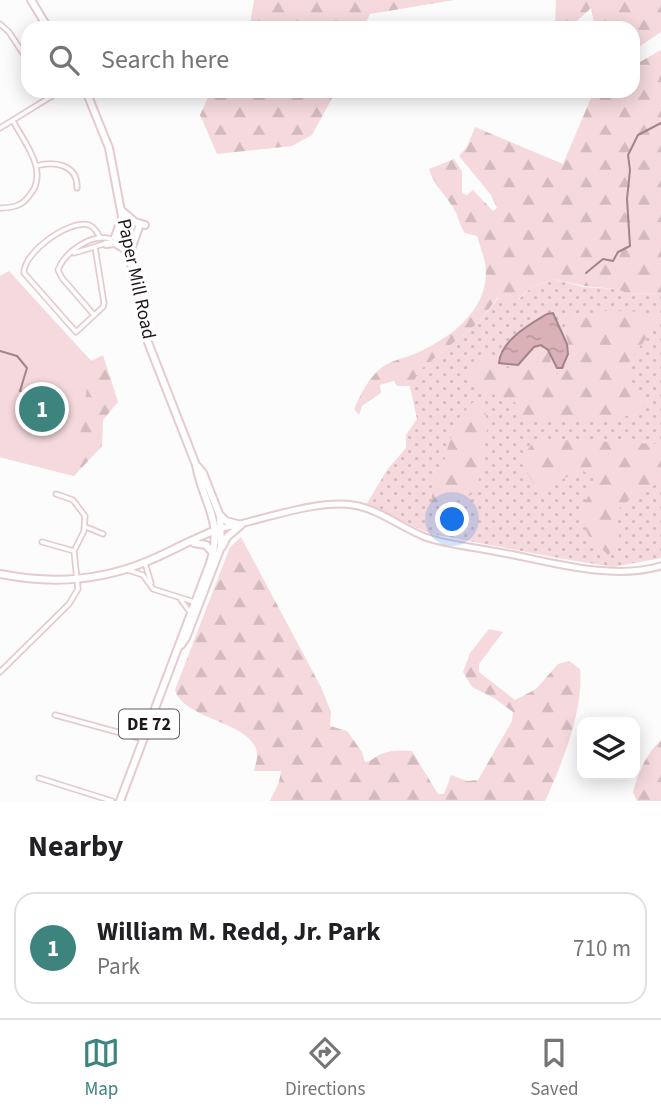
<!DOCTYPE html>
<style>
:root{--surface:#fff;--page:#f2f2f2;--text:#202124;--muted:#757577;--line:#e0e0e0;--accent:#3d847e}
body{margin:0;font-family:"Source Sans 3",sans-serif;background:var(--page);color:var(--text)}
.controls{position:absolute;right:21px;bottom:21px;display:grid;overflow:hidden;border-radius:14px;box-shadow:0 4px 18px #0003}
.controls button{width:63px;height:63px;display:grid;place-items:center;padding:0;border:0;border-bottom:2px solid var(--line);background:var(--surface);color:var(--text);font:35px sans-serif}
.you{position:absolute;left:453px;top:520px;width:24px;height:24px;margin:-18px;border:5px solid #fff;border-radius:50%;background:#1a73e8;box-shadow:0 0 0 10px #1a73e833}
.badge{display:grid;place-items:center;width:46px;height:46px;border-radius:50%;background:var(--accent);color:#fff;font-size:23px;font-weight:700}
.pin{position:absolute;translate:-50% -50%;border:4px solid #fff;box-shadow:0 2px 7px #0006}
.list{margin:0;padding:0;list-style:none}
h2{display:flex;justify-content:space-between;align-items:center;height:91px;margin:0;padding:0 28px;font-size:30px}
h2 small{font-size:23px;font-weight:400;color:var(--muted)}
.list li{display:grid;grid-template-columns:46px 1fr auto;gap:21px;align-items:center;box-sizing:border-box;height:112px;margin:0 14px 14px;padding:0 14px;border:2px solid var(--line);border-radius:21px}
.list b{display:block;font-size:26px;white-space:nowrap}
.list p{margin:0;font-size:23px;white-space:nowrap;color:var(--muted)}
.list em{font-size:23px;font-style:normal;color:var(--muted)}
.icon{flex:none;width:38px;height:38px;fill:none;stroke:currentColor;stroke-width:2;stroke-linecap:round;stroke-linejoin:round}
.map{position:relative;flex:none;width:661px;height:801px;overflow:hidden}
.search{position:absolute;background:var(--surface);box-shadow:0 4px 18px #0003;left:21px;right:21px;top:21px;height:77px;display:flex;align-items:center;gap:18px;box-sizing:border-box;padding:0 24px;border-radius:21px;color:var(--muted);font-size:26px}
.sheet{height:217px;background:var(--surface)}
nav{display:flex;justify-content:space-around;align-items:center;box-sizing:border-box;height:98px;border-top:2px solid var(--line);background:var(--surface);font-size:19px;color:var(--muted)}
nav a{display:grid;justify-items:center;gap:4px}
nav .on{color:var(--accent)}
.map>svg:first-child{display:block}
</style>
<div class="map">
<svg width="661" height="801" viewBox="0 0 661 801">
<defs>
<pattern id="grass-dots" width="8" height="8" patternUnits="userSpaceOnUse" patternTransform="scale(1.75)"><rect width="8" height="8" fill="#f5d9dd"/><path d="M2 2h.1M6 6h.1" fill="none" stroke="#d2babd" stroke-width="1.8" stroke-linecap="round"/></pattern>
<pattern id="forest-firs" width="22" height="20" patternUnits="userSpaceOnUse" patternTransform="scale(1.75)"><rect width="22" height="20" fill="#f5d9dd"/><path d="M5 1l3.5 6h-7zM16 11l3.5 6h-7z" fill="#d2babd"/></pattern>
<pattern id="water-ripples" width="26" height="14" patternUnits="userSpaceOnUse" patternTransform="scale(1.75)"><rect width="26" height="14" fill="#dbb1b8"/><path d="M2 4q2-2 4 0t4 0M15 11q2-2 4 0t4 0" fill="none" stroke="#bc989d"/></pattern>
</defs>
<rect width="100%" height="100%" fill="#fcfcfc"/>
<path fill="url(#grass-dots)" d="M553 279 584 287 616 289 627 293 661 294V558L613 567 564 559 431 534 366 505 387 470 406 448V435L417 419 410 387 421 369 480 321 499 297 519 299 532 287Z"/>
<path fill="url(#forest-firs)" d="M254 0H454L370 14 363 28H248L250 24Z
M556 0H661V32L633 51V28H595L591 8 569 28H555Z
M661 50V294L627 293 616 289 584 286 553 279 532 287 510 306 498 297 480 321 421 369 411 386H397L394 381 380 385 381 393 362 406 359 415 354 409C361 394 368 379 381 368 393 359 408 358 421 351 452 336 486 311 486 272 486 260 480 247 477 236L465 233C460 226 459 220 456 213 448 196 434 187 429 169L454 159 462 171V193L467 195 473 190 493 211 497 208 491 195 459 156 467 147 475 127 563 164 594 91H633V66Z
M211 91H336L312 135 292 146 217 154 200 115Z
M0 276 57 324 91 361 103 355 118 402 103 420 102 446 74 476 0 457Z
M604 311H630L661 315V318L629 362 630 388 648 401C624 428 592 420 560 418 550 418 538 421 527 422L516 403 473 387 467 374 492 354 501 366 515 370 533 351 542 350 550 353 551 370 559 375C573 358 570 348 564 328L570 317Z
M475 400 485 408 487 429 477 492 460 500 430 505 438 472 445 458 455 422Z
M537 439 661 444V481C647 491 613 502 615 523 616 528 619 535 622 540L608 555 589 536 578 514 597 481 582 470 538 491 519 459Z
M241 537 321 687 331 712 330 726 347 731 362 752 365 762C373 761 374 757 381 754 390 750 402 750 412 751L438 794H444L451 775 467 781 478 780 512 721 513 712 494 698 472 687 463 672 470 653 489 629 503 632 479 664V672L515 700 536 689 558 664 569 661 580 669C584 710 562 764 545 801H270L279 782 281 771H254C255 766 258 758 257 754 255 722 183 720 175 690L230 547Z
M661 740V801H637L633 792C638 773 646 754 661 740Z"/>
<path fill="#f5d9dd" d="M9 271 91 361 74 476 0 457V276Z"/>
<path fill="url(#water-ripples)" stroke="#a38388" stroke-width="2" d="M553 313 567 344 568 354 562 368H557L548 350 541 345 534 347 518 365 499 363C501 340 529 325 547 314Z"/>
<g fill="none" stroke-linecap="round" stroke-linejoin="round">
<path stroke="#a38388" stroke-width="2" d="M586 273 603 259 613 261 618 252 630 246 627 199 630 170 628 155 638 135 661 123
M0 351 17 356 27 368 20 391 36 395 45 414"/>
<g stroke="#e5cbcf" stroke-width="7">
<path id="street" d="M0 24 9 32 28 61
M47 91 51 97
M0 128 60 91
M36 166C54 161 78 164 77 188
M0 208C12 208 22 206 29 196 50 173 25 143 13 121
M95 247 104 303 103 307 76 332 24 273C23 253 69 219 89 225 95 227 97 233 100 237
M74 253 107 243
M94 315 62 278 58 270C65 252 91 233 111 239
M86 527 103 534
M42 542 74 551
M145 563 151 583
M128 570 143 575 153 589 194 602
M181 600 190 612
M0 672 69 604 78 589 74 551 84 531 85 516 73 500 56 494
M55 715 143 739
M39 778 112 801"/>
</g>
<g stroke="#e5cbcf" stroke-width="9">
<path id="secondary" d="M222 528C259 521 317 499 353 505 379 509 400 527 425 537 448 545 474 547 498 552 550 561 609 581 661 566"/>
</g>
<g stroke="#e5cbcf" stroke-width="10">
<path id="primary" d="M31 0 48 28
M86 91 109 148 144 332 196 465C203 504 224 520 210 563L120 801
M121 210 135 222 145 225
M115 237 122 218
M106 244 115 243 129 252
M130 252 139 227
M221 516 226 521 241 525
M194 543 206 545 213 553
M222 547 227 537 241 525
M0 574C50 584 101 581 148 561 173 551 197 536 222 528
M181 645 186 638 221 547 220 516 203 473 198 467"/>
</g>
<use href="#street" stroke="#fff" stroke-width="3.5"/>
<use href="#secondary" stroke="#fff" stroke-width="5"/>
<use href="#primary" stroke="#fff" stroke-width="6"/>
</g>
<g text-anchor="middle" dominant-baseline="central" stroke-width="7" stroke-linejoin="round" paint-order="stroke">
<rect fill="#fff" stroke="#635d5d" stroke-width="2" x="119" y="709.5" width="60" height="29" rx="5"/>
<g font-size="18" font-weight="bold" fill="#201718">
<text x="149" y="724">DE 72</text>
</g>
<g font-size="19" fill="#201718" stroke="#fff">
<text transform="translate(136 279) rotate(78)">Paper Mill Road</text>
</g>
</g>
</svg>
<div class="controls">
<button><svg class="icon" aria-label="layers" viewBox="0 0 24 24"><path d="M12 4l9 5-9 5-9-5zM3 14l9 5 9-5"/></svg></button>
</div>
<div class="you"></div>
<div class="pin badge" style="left:42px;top:409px">1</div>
<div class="search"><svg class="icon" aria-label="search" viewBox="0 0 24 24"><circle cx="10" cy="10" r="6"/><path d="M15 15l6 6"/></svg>Search here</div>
</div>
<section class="sheet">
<h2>Nearby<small></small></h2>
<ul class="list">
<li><span class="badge">1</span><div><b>William M. Redd, Jr. Park</b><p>Park</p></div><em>710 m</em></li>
</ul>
</section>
<nav>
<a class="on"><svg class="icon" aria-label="map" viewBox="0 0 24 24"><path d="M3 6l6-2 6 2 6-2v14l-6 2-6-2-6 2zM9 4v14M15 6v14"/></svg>Map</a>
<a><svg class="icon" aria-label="directions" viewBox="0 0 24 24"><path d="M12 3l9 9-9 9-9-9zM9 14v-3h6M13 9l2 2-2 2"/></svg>Directions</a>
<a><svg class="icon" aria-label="saved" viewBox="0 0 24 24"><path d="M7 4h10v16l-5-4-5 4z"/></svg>Saved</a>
</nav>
